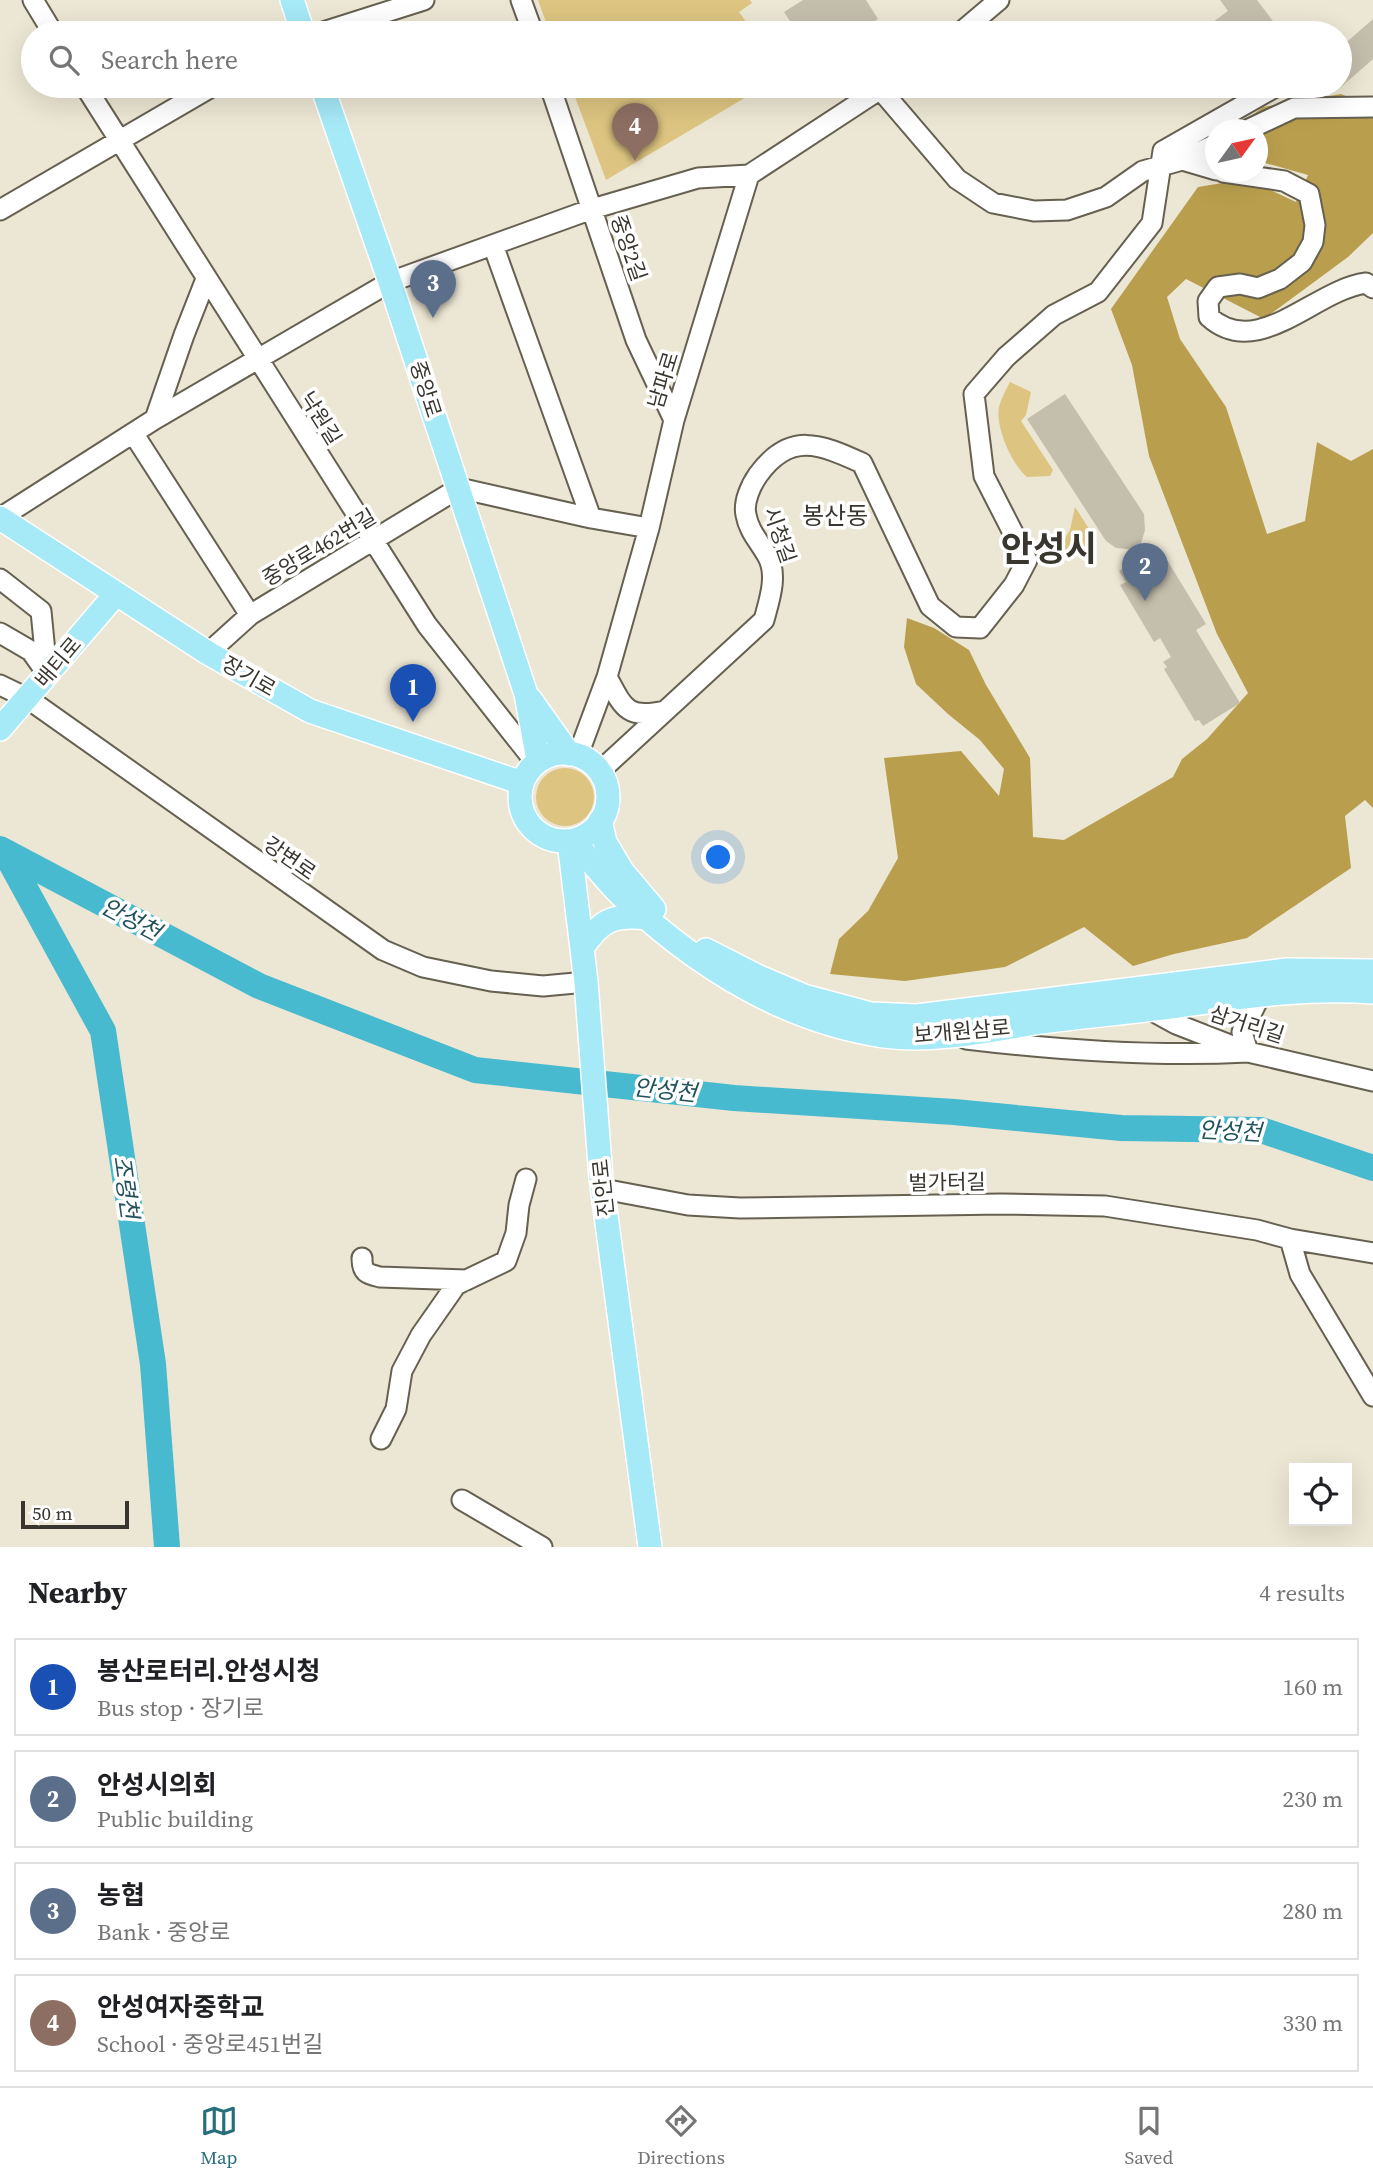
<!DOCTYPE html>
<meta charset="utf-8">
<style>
:root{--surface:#fff;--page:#f6f6f6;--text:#202124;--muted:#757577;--line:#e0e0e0;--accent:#276e7b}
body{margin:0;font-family:"Source Serif 4","Noto Sans KR",serif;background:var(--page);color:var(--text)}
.controls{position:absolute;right:21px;bottom:21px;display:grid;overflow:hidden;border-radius:0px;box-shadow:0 7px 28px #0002}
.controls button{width:63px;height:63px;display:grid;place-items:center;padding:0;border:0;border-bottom:2px solid var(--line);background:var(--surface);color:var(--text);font:35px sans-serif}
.compass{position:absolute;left:1205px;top:119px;width:63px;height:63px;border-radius:50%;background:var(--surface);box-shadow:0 7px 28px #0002;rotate:57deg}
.scale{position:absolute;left:21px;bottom:18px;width:108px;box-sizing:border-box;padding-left:7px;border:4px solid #38362f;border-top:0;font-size:19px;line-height:24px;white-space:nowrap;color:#38362f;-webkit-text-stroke:5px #fff;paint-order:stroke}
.you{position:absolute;left:719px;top:858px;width:24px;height:24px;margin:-18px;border:5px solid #fff;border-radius:50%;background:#1a73e8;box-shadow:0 0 0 10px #1a73e833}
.badge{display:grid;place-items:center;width:46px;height:46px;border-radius:50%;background:var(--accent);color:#fff;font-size:23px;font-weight:700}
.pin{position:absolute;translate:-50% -58px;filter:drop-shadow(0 2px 4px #0008)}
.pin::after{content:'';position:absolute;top:37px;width:24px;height:21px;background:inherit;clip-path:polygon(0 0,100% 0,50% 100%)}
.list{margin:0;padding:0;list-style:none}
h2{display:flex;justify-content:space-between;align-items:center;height:91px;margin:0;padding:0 28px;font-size:30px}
h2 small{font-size:23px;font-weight:400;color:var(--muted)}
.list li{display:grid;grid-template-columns:46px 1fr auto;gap:21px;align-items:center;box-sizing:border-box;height:98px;margin:0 14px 14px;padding:0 14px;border:2px solid var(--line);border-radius:0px}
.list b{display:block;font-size:26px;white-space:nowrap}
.list p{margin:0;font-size:23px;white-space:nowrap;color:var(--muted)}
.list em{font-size:23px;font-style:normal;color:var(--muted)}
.icon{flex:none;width:38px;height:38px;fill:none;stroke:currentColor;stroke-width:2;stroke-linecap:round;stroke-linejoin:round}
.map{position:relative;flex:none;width:1373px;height:1547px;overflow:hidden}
.search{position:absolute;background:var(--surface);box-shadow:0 7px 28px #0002;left:21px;right:21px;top:21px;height:77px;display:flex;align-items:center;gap:18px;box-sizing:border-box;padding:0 24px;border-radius:38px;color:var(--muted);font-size:26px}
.sheet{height:539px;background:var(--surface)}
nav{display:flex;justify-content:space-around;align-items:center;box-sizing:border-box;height:98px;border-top:2px solid var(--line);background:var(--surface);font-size:19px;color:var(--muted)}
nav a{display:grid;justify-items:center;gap:4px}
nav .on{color:var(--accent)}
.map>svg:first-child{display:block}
</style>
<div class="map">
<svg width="1373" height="1547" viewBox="0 0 1373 1547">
<rect width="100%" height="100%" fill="#ece6d4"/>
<path fill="#ddc581" d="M538 0H750L752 3 739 12 754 33H550Z
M571 86H765L606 180Z
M1010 382 1031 392 1026 415 1021 421 1053 470 1050 476 1027 477C1012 465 995 427 999 407 1001 399 1006 390 1010 382Z
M1075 507 1095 538 1094 545 1065 554 1060 546 1070 530Z
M536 797a29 29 0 1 1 58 0a29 29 0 1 1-58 0Z"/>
<path fill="#b99e4d" d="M1341 94 1373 107V233L1348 257 1264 319 1186 279 1167 297 1180 339 1226 407 1267 534 1305 521 1317 442 1351 461 1373 449V808L1365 800 1345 816 1351 868 1247 938 1174 954 1133 966 1084 927 1005 967 905 981 830 974 839 939 868 911 898 858 884 758 961 751 999 796 1004 769 980 740 948 714 916 684 904 647 907 618 934 628 969 650 986 685 1030 758 1033 837 1064 840 1173 777 1182 759 1207 739 1248 693 1217 634 1149 456 1132 365 1111 309 1198 187 1247 179 1296 202 1308 175 1258 161V130L1242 123 1263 107Z"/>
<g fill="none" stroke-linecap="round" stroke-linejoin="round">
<path stroke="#48bad0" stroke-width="26" d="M0 849 259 986 475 1070 734 1098 954 1112 1121 1128 1261 1130 1373 1168
M5 852 103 1031 153 1364 167 1547"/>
</g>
<path fill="#c4beac" d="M803 0H866L878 19 856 33H798L784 12Z
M1220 0H1257L1282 33H1198L1228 11Z
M1373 19V59L1340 88V48Z
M1065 394 1144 514 1145 530 1139 550 1116 548 1106 541 1027 419Z
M1155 549 1160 558 1164 555 1206 624 1196 630 1240 703 1203 726 1199 720 1195 721 1164 669 1167 667 1163 662 1171 657 1160 638 1154 642 1120 585 1126 582 1119 571Z"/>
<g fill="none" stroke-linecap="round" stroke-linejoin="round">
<g stroke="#656050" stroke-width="23">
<path id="minor" d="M33 0 53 33
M521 0 533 33
M320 33 424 0
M960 33 999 0
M85 86 427 625 536 763
M550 86 636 340 674 420
M880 89 957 179 993 203 1034 211 1067 210 1106 197 1143 171 1182 160 1216 144
M1247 130 1294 108 1373 107
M1182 160 1216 170
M1223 172 1284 181 1309 194 1315 225 1313 242 1302 262 1280 279 1258 288 1240 284 1218 287 1208 301 1209 317C1258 361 1314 290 1366 283L1373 288
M0 210 213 86
M493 245 591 518
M155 419 184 335 206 279
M133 433 250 615
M0 518 155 419 390 282 592 209 698 178 749 175
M0 579 41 611 47 673
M0 633 31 651 46 672
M208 653 250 615 459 488 591 518 649 528
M607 677C624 709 627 719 665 711
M0 685 27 698 383 950 423 967 491 981 543 986 586 982
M578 755 607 677 649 528 674 420 749 175 885 86
M600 771 764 620C769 601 778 576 768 557 760 542 749 532 746 515 743 502 751 485 758 475 790 431 820 444 862 463L930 606 956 627 980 628 1014 585 1027 560 984 476 974 394 1006 357 1054 315 1098 292 1152 223 1163 151 1277 86
M1145 1007 1176 1024 1248 1052 1373 1081
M966 1039C1058 1050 1156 1057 1248 1052
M1248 1052 1242 1032 1261 994
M603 1189 688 1205 740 1208 1001 1204 1105 1206 1257 1230 1290 1239 1300 1274 1373 1396
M1290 1239 1373 1253
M362 1258C362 1273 367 1274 380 1277L466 1280
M381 1439 396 1409 402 1371 421 1335 456 1285 506 1261 516 1233 519 1205 526 1179
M462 1500 542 1547"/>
</g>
<g stroke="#fff" stroke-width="26">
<path id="major" d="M292 0 303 33
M322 86 390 282 526 694 538 760
M0 518 208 653 310 711 522 783
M530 699 569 754
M0 729 116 594
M520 797a44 44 0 1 1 88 0a44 44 0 1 1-88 0Z
M600 821 605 842 622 871 654 909
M573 840C589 858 604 879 622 896 695 965 783 1021 884 1036 934 1043 991 1030 1041 1022 1087 1016 1133 1012 1178 1006 1243 997 1307 987 1373 992
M569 841 586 982 601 1178 650 1547
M582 948C601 920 613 914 648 918
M706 950 757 976 804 996 871 1014 917 1016 1287 970 1373 971"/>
</g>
<use href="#minor" stroke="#fff" stroke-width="19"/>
<use href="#major" stroke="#a6e9f7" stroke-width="23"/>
</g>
<g text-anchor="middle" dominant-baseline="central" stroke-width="7" stroke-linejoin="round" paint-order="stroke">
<g font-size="21" fill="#38362f" stroke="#fff">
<text transform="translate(629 248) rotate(71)">중앙2길</text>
<text transform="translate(663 380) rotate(-73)">남파로</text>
<text transform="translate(426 389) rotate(72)">중앙로</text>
<text transform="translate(321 418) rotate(58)">낙원길</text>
<text transform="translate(780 535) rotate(71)">시청길</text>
<text transform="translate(319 547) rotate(-31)">중앙로462번길</text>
<text transform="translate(58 662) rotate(-50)">배티로</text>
<text transform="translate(249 676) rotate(30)">장기로</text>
<text transform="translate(290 858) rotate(35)">강변로</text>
<text transform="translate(1247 1024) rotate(18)">삼거리길</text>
<text transform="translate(962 1031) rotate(-5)">보개원삼로</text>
<text transform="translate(947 1182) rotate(-1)">벌가터길</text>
<text transform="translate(603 1188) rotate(-96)">진안로</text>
</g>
<g font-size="23" font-style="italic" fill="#22525c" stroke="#fff">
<text transform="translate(131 919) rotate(28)">안성천</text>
<text transform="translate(665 1090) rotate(6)">안성천</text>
<text transform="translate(1230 1131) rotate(3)">안성천</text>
<text transform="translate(126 1187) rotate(82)">조령천</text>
</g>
<g font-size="24" fill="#38362f" stroke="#fff">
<text x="835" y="515">봉산동</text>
</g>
<g font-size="35" font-weight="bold" fill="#38362f" stroke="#fff">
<text x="1049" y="549">안성시</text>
</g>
</g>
</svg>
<div class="controls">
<button><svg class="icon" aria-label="locate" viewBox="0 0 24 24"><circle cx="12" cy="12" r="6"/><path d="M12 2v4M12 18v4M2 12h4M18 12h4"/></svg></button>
</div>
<svg class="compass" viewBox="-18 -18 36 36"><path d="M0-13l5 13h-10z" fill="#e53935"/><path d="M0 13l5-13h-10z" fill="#757577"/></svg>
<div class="scale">50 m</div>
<div class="you"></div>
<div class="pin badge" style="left:413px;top:722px;background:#1a4fb4">1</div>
<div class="pin badge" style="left:1145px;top:601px;background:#5c6f8a">2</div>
<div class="pin badge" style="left:433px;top:318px;background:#5c6f8a">3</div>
<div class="pin badge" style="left:635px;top:161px;background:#8d6e63">4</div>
<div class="search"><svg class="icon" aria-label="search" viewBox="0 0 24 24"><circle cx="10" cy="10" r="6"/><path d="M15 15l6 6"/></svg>Search here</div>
</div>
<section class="sheet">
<h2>Nearby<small>4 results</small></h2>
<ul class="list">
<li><span class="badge" style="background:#1a4fb4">1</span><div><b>봉산로터리.안성시청</b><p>Bus stop · 장기로</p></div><em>160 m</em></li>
<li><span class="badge" style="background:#5c6f8a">2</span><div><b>안성시의회</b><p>Public building</p></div><em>230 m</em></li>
<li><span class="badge" style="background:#5c6f8a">3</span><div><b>농협</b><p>Bank · 중앙로</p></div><em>280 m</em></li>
<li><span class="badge" style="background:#8d6e63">4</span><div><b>안성여자중학교</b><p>School · 중앙로451번길</p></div><em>330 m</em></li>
</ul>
</section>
<nav>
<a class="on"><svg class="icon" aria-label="map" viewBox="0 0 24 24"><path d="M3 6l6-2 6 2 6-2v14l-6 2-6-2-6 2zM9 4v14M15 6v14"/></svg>Map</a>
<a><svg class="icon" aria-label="directions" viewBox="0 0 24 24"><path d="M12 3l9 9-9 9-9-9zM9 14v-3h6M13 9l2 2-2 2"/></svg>Directions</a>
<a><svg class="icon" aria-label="saved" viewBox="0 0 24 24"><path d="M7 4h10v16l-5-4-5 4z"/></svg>Saved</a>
</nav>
